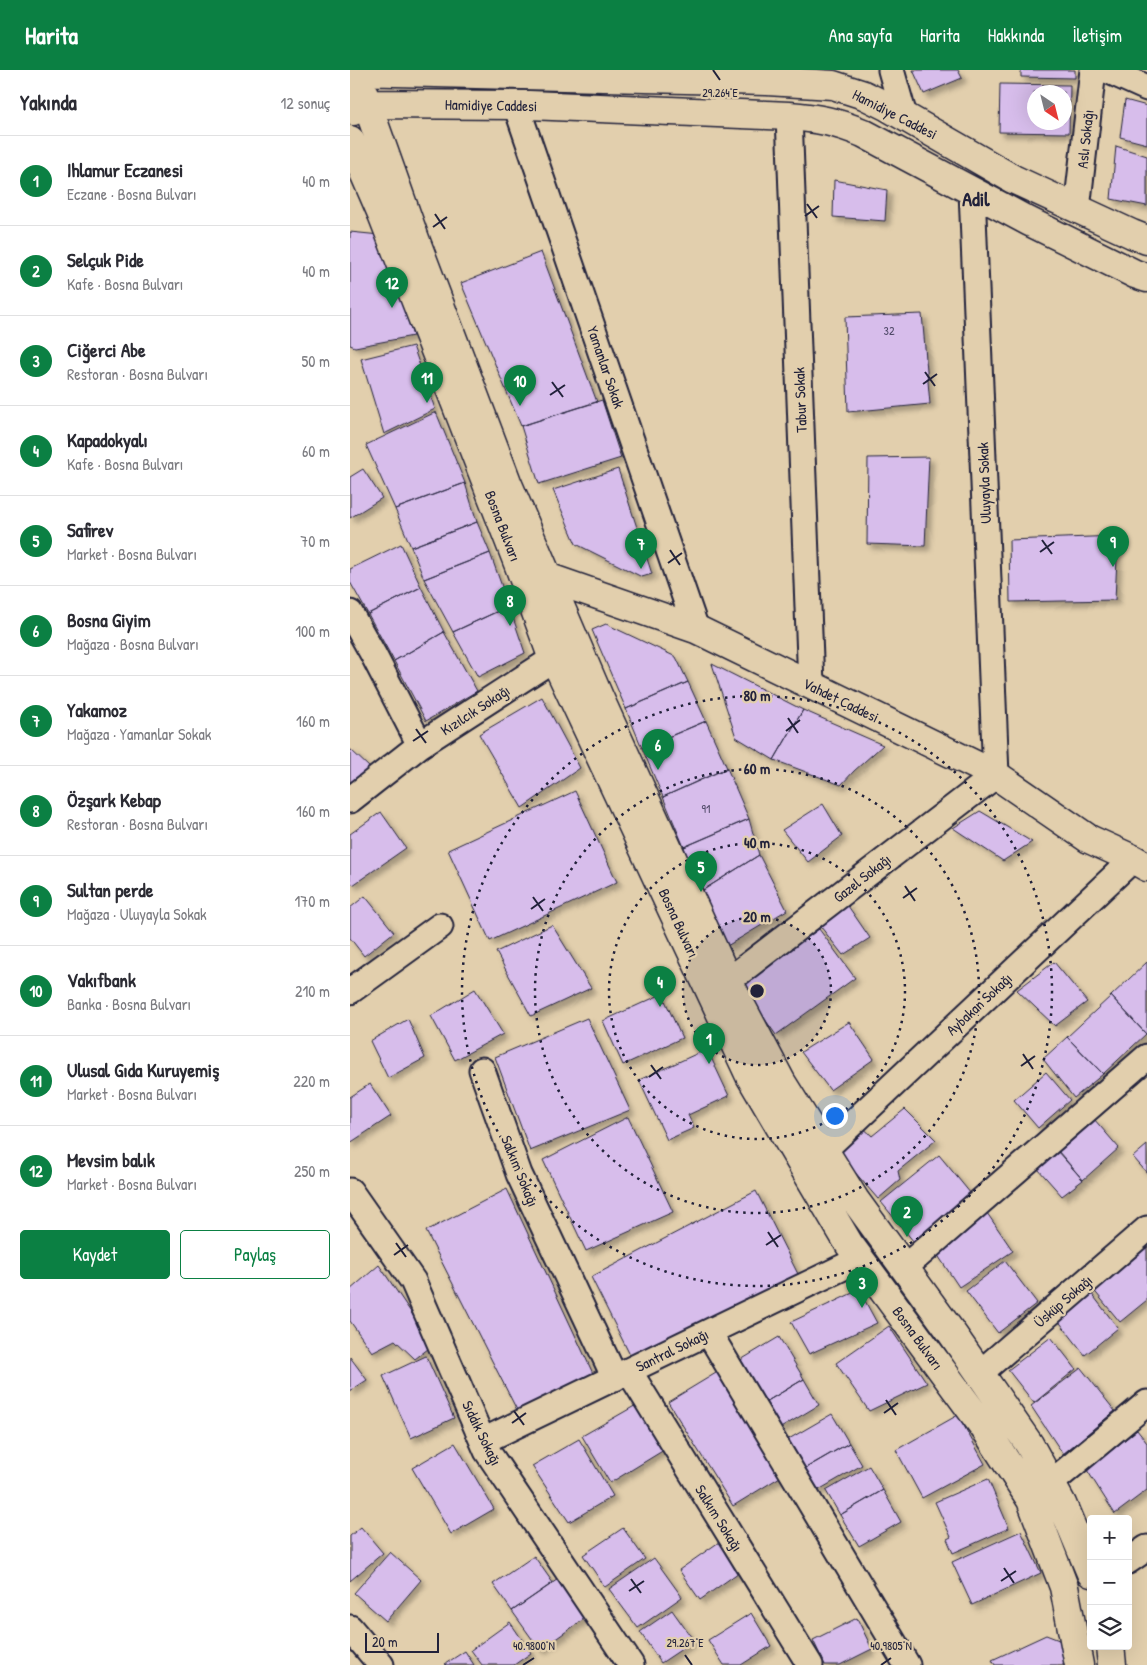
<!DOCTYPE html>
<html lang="tr">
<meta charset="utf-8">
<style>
:root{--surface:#fff;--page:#f7f7f7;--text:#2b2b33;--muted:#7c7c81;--line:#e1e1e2;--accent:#0b8043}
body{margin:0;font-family:"Patrick Hand",sans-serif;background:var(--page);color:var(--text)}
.controls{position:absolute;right:15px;bottom:15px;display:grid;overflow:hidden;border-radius:5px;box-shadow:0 5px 20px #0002}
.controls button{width:45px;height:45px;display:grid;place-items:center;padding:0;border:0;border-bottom:1px solid var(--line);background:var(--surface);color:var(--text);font:25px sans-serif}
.compass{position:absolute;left:677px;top:15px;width:45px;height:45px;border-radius:50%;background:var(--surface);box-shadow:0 5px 20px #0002;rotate:145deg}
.scale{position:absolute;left:15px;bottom:12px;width:74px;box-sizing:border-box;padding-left:5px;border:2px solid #22223b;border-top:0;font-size:14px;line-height:18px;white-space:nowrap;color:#22223b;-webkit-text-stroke:4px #e2cfad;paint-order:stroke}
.you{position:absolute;left:484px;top:1045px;width:18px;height:18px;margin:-12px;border:4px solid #fff;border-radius:50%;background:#1a73e8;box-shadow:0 0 0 8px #1a73e833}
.badge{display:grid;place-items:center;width:32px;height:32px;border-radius:50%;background:var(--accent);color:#fff;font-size:16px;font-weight:700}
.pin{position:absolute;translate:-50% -41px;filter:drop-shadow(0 1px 2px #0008)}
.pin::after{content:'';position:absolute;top:26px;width:18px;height:15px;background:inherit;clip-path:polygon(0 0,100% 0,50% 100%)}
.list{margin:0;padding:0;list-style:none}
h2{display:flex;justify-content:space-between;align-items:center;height:65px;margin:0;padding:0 20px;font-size:21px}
h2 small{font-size:16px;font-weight:400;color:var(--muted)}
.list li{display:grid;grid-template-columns:32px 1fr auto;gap:15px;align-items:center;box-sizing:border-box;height:90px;padding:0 20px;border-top:1px solid var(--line)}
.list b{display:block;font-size:19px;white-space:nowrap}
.list p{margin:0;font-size:16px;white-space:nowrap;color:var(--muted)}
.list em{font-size:16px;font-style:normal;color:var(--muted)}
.actions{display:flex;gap:10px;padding:15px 20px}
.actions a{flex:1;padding:11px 0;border:1px solid var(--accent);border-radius:5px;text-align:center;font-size:18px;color:var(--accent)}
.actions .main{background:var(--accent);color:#fff}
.icon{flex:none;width:28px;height:28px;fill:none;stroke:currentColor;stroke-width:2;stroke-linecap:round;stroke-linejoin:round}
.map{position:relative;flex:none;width:797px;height:1595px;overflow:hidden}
header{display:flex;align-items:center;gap:30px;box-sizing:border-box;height:70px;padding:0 25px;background:var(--accent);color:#fff}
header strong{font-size:24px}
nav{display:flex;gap:28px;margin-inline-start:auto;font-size:18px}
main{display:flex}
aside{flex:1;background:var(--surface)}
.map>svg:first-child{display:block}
</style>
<header>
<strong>Harita</strong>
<nav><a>Ana sayfa</a><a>Harita</a><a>Hakkında</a><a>İletişim</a></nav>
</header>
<main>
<aside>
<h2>Yakında<small>12 sonuç</small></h2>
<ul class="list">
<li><span class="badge">1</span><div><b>Ihlamur Eczanesi</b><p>Eczane · Bosna Bulvarı</p></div><em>40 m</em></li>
<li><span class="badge">2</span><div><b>Selçuk Pide</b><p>Kafe · Bosna Bulvarı</p></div><em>40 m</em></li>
<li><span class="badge">3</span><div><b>Ciğerci Abe</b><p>Restoran · Bosna Bulvarı</p></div><em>50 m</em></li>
<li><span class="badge">4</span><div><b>Kapadokyalı</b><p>Kafe · Bosna Bulvarı</p></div><em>60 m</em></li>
<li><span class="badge">5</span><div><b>Safirev</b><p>Market · Bosna Bulvarı</p></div><em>70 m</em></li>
<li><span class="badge">6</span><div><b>Bosna Giyim</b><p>Mağaza · Bosna Bulvarı</p></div><em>100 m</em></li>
<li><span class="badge">7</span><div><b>Yakamoz</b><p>Mağaza · Yamanlar Sokak</p></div><em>160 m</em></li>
<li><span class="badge">8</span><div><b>Özşark Kebap</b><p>Restoran · Bosna Bulvarı</p></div><em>160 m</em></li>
<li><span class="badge">9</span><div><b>Sultan perde</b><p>Mağaza · Uluyayla Sokak</p></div><em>170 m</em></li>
<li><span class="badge">10</span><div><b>Vakıfbank</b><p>Banka · Bosna Bulvarı</p></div><em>210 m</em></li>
<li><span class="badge">11</span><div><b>Ulusal Gıda Kuruyemiş</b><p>Market · Bosna Bulvarı</p></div><em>220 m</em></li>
<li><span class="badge">12</span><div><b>Mevsim balık</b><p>Market · Bosna Bulvarı</p></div><em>250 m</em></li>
</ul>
<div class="actions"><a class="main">Kaydet</a><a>Paylaş</a></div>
</aside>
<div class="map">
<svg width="797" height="1595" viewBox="0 0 797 1595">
<defs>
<filter id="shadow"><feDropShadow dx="4.5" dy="4.5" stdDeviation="2.5" flood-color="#0004"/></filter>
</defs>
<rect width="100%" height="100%" fill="#e2cfad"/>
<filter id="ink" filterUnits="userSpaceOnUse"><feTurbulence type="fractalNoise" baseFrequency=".02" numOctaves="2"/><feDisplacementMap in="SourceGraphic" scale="10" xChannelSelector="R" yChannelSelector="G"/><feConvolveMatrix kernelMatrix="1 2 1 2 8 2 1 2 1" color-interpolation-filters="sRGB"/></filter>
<g filter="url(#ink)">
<path fill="#d7bdeb" stroke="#22223b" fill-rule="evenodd" filter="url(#shadow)" d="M563 0H608L612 8 574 24Z
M671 0H725V8L671 7Z
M650 14 720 15 719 63 649 62ZM684 22H714V52H684Z
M775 30 797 36V74L770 67Z
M766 76 797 86V136L761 129Z
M484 110 537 120 535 151 483 147Z
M0 162 30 165 63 266 5 277 0 275Z
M191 182 247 332 171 356 111 213Z
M572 244 580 334 498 342 495 247Z
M63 276 85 339 34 364 11 289Z
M252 330 271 388 189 414 171 356Z
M86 342 115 413 45 439 16 375Z
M579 387 575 476 517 474 518 388Z
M13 399 32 428 0 448V407Z
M268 399 302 504 292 507 226 474 203 420Z
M115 413 127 452 61 477 45 439Z
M127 452 140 483 74 509 61 477Z
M768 466 765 530 660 532 659 470Z
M51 474 71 517 18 544 0 512V499Z
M140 483 159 536 103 562 74 509Z
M71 517 94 562 44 591 18 544Z
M159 536 175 583 128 607 103 562Z
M256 554 326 587 338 612 276 639 242 560Z
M94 562 127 621 76 651 44 591Z
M362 594 453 640 424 690 386 667Z
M338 612 356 651 292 678 276 639Z
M192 627 230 698 172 738 129 664Z
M453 640 533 675 504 701 491 715 424 690Z
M356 651 377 698 313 727 292 678Z
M0 679 21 699 0 718Z
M377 698 399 749 334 777 313 727Z
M225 721 267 812 140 871 98 780Z
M473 734 492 766 458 792 432 760Z
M630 741 682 772 653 791 603 758Z
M31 742 56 778 3 815 0 811V764Z
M399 749 409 785 350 822 334 777Z
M409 785 437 840 377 876 350 822Z
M15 826 44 862 14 886 0 868V838Z
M496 833 520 868 493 885 467 852Z
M202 855 241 918 181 946 146 882Z
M469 859 505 908 426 965 391 915Z
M704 892 737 932 705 956 667 920Z
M797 892V964H796L761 926Z
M125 919 153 964 105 990 81 946Z
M312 924 332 968 273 995 253 951Z
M761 926 796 964 753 1004 717 967Z
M237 948 280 1040 180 1081 145 987Z
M58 949 75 988 38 1008 20 971Z
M499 952 524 989 480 1020 451 982Z
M717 967 753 1004 724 1028 693 989Z
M357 979 379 1026 338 1045 344 1058 317 1070 289 1010Z
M696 1002 720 1030 688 1058 664 1030Z
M20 1014 41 1046 0 1073V1027Z
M555 1039 586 1070 548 1101 550 1110 528 1129 485 1079 510 1055 522 1066Z
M278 1047 323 1142 236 1181 193 1090Z
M744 1049 769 1078 733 1110 708 1081Z
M797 1075V1103L783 1087Z
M707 1081 733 1110 712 1126 688 1099Z
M589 1085 621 1124 564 1172 531 1132Z
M157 1119 246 1310 169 1344 76 1161Z
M406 1121 450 1208 281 1287 241 1207Z
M637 1143 663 1181 609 1217 583 1178Z
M797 1172V1230L770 1252 742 1218Z
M655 1191 687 1233 648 1263 616 1221Z
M29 1195 83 1275 65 1289 45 1270 22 1282 0 1251V1220Z
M738 1219 768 1258 735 1285 704 1245Z
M509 1220 527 1253 459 1284 441 1252Z
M539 1256 577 1313 519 1341 486 1293Z
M429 1267 454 1309 414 1333 389 1291Z
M701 1267 726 1299 684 1333 658 1300Z
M76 1286 104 1348 61 1368 33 1306Z
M0 1287 17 1310 0 1321Z
M731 1298 765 1341 713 1384 681 1336Z
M371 1300 435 1404 383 1436 318 1332Z
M454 1309 469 1335 429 1359 414 1333Z
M288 1334 314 1380 260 1413 232 1366Z
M482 1344 499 1373 454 1399 437 1370Z
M608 1345 635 1394 572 1428 546 1380Z
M787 1360 797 1373V1420L765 1444 737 1400Z
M229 1369 263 1426 219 1452 182 1396Z
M105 1373 144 1439 101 1464 62 1398Z
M499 1373 512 1395 467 1421 454 1399Z
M519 1396 533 1420 490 1445 476 1421Z
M638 1409 659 1458 603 1483 597 1469 601 1467 585 1432Z
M533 1420 551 1452 509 1476 490 1445Z
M11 1457 33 1483 0 1511V1466Z
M273 1458 295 1489 255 1517 233 1485Z
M671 1461 691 1503 622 1535 602 1492Z
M372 1470 392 1500 350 1530 329 1500Z
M40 1482 71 1510 36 1551 4 1523Z
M184 1486 203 1513 162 1541 143 1514Z
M304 1488 332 1527 288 1558 259 1519Z
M211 1507 238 1546 190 1580 162 1541Z
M322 1540 344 1571 311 1593 290 1562Z
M401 1543 421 1576 391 1595H374L358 1570Z
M507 1548 522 1579 490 1595H475L463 1570Z
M160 1552 181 1583 164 1595H132L121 1580Z
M696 1565 709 1570 715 1586 714 1595H645L642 1590Z
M115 1581 124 1595H96L95 1594Z"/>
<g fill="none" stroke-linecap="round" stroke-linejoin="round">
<g stroke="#22223b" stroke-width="29">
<path id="street" d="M541 0 554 46
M757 0 797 18
M166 35 346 559
M439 46 461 615
M727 139 743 0
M0 543 23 584 70 675
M0 730 70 675 203 589
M378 911 646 705 622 121
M0 921 90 856
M132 1000 169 1104 265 1308
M474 1080 783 789
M0 1121 63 1211 137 1381 281 1595
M554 1198 797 987
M359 1263 557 1595
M279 1301 460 1595
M630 1303 797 1159
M133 1371 510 1189
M701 1413 797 1333
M778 1491 797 1478
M0 1558 31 1595"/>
</g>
<g stroke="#22223b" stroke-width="31">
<path id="secondary" d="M5 0 65 169 157 412 249 627 378 911 432 1013 505 1130 599 1259 679 1374 712 1434 741 1503
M0 3 5 1 417 11 483 15 514 25 538 37 663 109 782 164 797 170
M3 41 17 34 179 35 439 46C468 48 486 52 513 63L678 151 785 204 797 208
M0 70 32 144 169 496 203 589 207 594 400 1006 499 1174 636 1360 681 1430 714 1517 729 1595
M188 504 346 559 646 705 739 769 783 789 797 797
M760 1576 762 1595"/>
</g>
<use href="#street" stroke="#e2cfad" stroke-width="25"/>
<use href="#secondary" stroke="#e2cfad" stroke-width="28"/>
</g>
</g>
<path fill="none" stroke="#22223b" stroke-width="2" d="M363 0 370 10M457 134 467 148M85 144 95 159M455 146 469 136M83 157 97 147M575 302 585 316M202 312 213 327M573 314 587 304M200 325 215 315M692 470 702 484M320 480 330 495M690 482 704 472M318 493 332 483M438 648 448 663M66 659 76 673M436 661 450 650M63 671 78 661M555 816 565 831M183 827 193 841M553 828 567 818M181 839 195 829M673 984 683 999M301 995 311 1009M671 996 685 986M299 1007 313 997M418 1162 428 1177M46 1173 56 1187M416 1175 431 1165M44 1185 58 1175M536 1330 546 1345M164 1341 174 1355M534 1343 548 1333M162 1353 176 1343M654 1498 664 1513M281 1509 291 1523M651 1511 666 1501M279 1521 294 1511M335 1585 342 1595M173 1595 184 1588M531 1595 541 1588"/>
<circle cx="407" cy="921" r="74" fill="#22223b" fill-opacity=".12"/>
<g fill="none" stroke="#22223b" stroke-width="2.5" stroke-dasharray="2.5 5">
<circle cx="407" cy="921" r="74"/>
<circle cx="407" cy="921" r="148"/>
<circle cx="407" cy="921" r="222"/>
<circle cx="407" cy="921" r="295"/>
</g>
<g text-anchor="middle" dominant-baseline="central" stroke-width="4.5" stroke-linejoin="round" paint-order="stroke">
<g font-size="12" fill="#4f4967">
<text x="539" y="260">32</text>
<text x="356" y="738">91</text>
</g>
<g font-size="15" fill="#22223b" stroke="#e2cfad">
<text transform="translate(141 35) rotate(1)">Hamidiye Caddesi</text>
<text transform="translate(545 44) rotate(27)">Hamidiye Caddesi</text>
<text transform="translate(735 69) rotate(-84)">Aslı Sokağı</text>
<text transform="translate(256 297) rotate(71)">Yamanlar Sokak</text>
<text transform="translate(450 330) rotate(-92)">Tabur Sokak</text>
<text transform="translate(634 413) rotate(-92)">Uluyayla Sokak</text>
<text transform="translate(153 456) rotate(69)">Bosna Bulvarı</text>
<text transform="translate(491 630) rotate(26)">Vahdet Caddesi</text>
<text transform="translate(125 640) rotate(-33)">Kızılcık Sokağı</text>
<text transform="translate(512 808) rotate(-38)">Gazel Sokağı</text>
<text transform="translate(329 853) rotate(65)">Bosna Bulvarı</text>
<text transform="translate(629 934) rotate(-43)">Aybakan Sokağı</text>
<text transform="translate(170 1101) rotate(68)">Salkım Sokağı</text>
<text transform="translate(713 1231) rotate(-41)">Üsküp Sokağı</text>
<text transform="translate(568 1268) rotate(54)">Bosna Bulvarı</text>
<text transform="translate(322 1280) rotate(-26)">Santral Sokağı</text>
<text transform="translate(132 1363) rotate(64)">Sıddık Sokağı</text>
<text transform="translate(369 1448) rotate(58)">Salkım Sokağı</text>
</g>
<g font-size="20" font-weight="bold" fill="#22223b" stroke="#e2cfad">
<text x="626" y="128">Adil</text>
</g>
</g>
<g font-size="12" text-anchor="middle" fill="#22223b" stroke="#e2cfad" stroke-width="4.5" stroke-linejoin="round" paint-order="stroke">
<text x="370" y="27">29.264°E</text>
<text x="335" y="1577">29.267°E</text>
<text x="184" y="1580">40.9800°N</text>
<text x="541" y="1580">40.9805°N</text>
</g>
<circle cx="407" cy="921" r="8" fill="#22223b" stroke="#e2cfad" stroke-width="2.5"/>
<g font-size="15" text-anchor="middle" font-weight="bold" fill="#22223b" stroke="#e2cfad" stroke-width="4.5" stroke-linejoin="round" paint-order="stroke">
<text x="407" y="631">80 m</text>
<text x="407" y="704">60 m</text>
<text x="407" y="778">40 m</text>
<text x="407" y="852">20 m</text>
</g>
</svg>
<div class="controls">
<button>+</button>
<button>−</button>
<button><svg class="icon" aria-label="layers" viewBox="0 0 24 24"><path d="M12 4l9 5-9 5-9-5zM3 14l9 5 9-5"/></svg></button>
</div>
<svg class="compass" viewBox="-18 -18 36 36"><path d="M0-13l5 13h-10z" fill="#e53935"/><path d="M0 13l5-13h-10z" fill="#7c7c81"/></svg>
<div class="scale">20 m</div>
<div class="you"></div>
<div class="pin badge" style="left:359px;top:994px">1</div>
<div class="pin badge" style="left:557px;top:1167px">2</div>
<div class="pin badge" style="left:512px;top:1238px">3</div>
<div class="pin badge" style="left:310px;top:937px">4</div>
<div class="pin badge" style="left:351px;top:822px">5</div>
<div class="pin badge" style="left:308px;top:700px">6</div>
<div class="pin badge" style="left:291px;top:499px">7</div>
<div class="pin badge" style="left:160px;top:556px">8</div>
<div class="pin badge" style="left:763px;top:497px">9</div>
<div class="pin badge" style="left:170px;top:336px">10</div>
<div class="pin badge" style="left:77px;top:333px">11</div>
<div class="pin badge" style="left:42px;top:238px">12</div>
</div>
</main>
